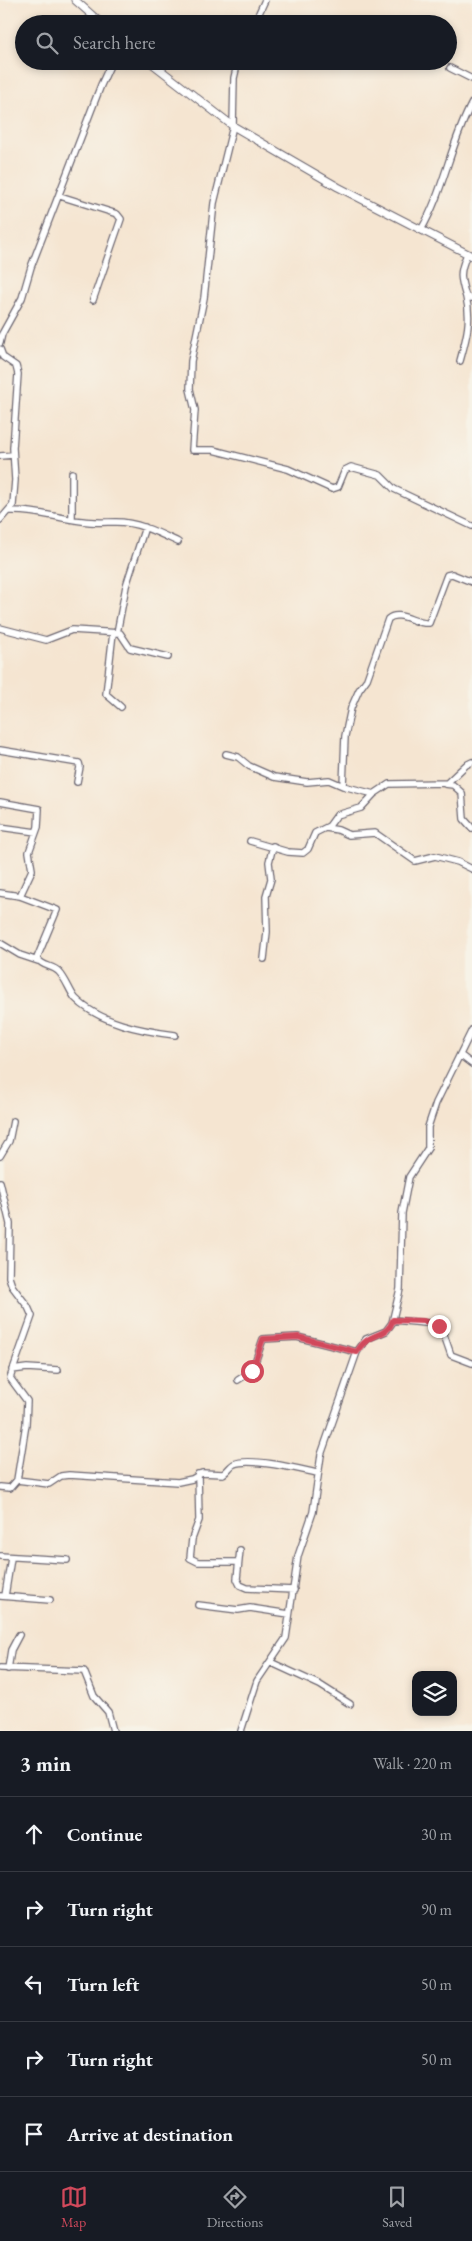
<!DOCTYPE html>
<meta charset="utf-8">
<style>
:root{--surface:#171b24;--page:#242831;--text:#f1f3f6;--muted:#9ea1a6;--line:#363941;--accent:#d1495b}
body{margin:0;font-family:"EB Garamond",serif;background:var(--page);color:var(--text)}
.controls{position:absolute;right:15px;bottom:15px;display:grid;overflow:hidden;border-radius:10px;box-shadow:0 2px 8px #0003}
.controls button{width:45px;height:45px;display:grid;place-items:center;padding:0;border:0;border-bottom:1px solid var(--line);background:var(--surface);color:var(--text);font:25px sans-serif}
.stop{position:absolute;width:15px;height:15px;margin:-11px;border:4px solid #d1495b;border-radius:50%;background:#fff}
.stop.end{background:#d1495b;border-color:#fff;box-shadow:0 1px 5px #0008}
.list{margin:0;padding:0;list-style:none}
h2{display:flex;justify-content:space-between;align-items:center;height:65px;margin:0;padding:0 20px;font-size:21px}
h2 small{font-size:16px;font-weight:400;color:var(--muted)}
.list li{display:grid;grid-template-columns:32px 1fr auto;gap:15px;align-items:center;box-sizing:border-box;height:75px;padding:0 20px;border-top:1px solid var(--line)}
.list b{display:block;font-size:19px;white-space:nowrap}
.list em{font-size:16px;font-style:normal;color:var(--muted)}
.icon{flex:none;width:28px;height:28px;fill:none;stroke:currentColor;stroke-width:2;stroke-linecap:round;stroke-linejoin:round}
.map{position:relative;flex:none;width:472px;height:1731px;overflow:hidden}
.search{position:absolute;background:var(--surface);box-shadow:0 2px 8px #0003;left:15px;right:15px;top:15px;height:55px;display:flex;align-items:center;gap:12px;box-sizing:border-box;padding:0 18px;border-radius:28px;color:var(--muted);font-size:19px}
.sheet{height:440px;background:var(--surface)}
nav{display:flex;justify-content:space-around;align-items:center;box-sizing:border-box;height:70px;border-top:1px solid var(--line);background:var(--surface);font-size:14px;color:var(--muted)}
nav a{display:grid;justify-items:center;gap:2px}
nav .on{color:var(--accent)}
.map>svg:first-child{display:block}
</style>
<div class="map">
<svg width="472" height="1731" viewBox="0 0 472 1731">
<rect width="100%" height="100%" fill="#f7f3e8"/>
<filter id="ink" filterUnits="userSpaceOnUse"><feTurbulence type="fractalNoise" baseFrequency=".02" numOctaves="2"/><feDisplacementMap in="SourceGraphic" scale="10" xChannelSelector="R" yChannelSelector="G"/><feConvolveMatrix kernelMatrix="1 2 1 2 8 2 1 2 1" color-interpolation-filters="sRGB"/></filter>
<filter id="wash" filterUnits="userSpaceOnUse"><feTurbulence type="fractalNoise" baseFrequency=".0096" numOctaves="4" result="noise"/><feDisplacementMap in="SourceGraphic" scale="20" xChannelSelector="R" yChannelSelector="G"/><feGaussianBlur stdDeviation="1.12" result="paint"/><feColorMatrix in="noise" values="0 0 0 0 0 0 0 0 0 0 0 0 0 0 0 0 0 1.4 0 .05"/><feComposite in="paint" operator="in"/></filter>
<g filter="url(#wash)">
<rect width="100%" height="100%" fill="#f5e5d1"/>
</g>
<g filter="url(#ink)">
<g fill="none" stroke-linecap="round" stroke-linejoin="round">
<g stroke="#6c6670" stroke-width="8">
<path id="minor" d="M254 24 265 0
M238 61 234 78 233 126 214 203 204 298 191 361 190 389 195 410 192 450H213L288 469 332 489 338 487 345 470 351 467 380 475 394 489 472 526
M450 68 472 79
M60 196 117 214 121 219 93 300
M421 230C444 191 450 144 472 103
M467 254C459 273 460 277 466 297L472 298
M0 343 2 334 22 298 31 267 101 85 112 61
M0 349 3 357 16 366 18 374 13 448 15 480 13 505 0 520
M460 361C466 339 472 320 466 297
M0 456 13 455
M10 511C35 510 57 518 82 521 94 523 105 522 116 522 138 522 159 533 178 542
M72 519V473
M0 628 46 640 72 630 120 633 130 648 168 657
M113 633 106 694 121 707
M117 633 126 586 145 527
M0 750 79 763 80 767 77 782
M226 754 238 757 249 766 274 777 307 782 329 780 343 786 374 794 361 808 337 815 329 826 315 833 308 849 303 853 288 852 250 841
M445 784 453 785 462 793 464 819 472 828
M343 786 345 736 351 708 359 690 367 679 388 619C399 609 416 625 429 623L447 575 452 574 472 582
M374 794 389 784 447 783 466 765 472 762
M0 802 39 809 38 827 29 852 32 870 20 896
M0 827 36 832
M326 828 338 830 349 835 375 833 415 861 435 856 458 862 472 869
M0 893 20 896 57 910 37 958C42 967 53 965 59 972 66 979 69 990 75 998 99 1023 143 1031 175 1035
M0 943 20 955 38 961
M264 959 267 932 266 896 271 879 269 862 273 846
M460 1055 472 1064
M0 1156 9 1141 13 1121
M0 1182 10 1224 9 1277 12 1286 28 1307 32 1316 10 1378 27 1401 26 1424 17 1480 10 1488 0 1487
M393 1320 436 1324 443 1332 451 1355 472 1363
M12 1370 27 1368 58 1370
M238 1380 252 1371 263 1339 297 1337 357 1352
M198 1474 199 1520 192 1539 190 1558 198 1562H238
M17 1480 49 1484 61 1476 69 1475 178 1482 192 1479 202 1473 223 1474C227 1472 230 1466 234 1464 250 1457 299 1469 317 1473
M240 1550 237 1579 240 1585 247 1588 294 1590
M0 1556 67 1560
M0 1596 50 1600
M5 1596 11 1558
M198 1605 238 1610 250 1608 289 1614
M270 1662 320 1685 350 1704
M0 1668 84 1671 94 1696 108 1712 113 1731
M8 1669 11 1650 19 1635
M241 1731 257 1681 286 1638 298 1556 313 1512 321 1455 357 1352 366 1339 386 1331 392 1323 400 1289 402 1213 409 1177 428 1148V1127L436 1103 472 1030"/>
</g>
<g stroke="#6c6670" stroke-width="9">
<path id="tertiary" d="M75 0 102 24
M149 61 233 126 338 187 472 256"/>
</g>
<use href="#minor" stroke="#fff" stroke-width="5.5"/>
<use href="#tertiary" stroke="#fff" stroke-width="7"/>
</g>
</g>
<g fill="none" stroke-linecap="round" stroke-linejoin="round" filter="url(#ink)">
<path stroke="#d1495b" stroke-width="6" d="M252 1371 263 1339 298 1337 357 1352C368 1331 387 1339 393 1320L424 1321 439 1326"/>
</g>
</svg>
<div class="controls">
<button><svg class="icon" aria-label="layers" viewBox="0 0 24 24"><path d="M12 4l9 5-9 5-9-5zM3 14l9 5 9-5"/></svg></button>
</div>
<div class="stop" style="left:252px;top:1371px"></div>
<div class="stop end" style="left:439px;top:1326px"></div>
<div class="search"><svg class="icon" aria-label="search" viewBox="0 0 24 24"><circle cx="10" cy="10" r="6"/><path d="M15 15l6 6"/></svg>Search here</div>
</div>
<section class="sheet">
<h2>3 min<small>Walk · 220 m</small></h2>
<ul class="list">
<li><svg class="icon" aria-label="ahead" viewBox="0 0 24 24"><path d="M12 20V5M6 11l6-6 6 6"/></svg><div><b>Continue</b></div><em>30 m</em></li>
<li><svg class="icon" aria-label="right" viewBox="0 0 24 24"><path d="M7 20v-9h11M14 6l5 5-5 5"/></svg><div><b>Turn right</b></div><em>90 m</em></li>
<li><svg class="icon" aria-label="left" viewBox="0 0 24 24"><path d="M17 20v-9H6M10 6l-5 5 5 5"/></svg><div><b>Turn left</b></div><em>50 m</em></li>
<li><svg class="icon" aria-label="right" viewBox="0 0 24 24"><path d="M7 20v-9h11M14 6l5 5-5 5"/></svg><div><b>Turn right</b></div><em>50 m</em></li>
<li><svg class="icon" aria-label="arrive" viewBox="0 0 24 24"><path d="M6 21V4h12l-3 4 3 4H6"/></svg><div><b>Arrive at destination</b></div></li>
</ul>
</section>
<nav>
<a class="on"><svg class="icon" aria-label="map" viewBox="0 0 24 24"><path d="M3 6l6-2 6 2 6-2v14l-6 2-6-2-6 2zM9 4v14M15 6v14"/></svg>Map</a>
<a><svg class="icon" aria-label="directions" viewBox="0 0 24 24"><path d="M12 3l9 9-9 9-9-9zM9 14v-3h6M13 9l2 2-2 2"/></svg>Directions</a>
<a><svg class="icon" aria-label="saved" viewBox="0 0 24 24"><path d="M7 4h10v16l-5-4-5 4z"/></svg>Saved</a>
</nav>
